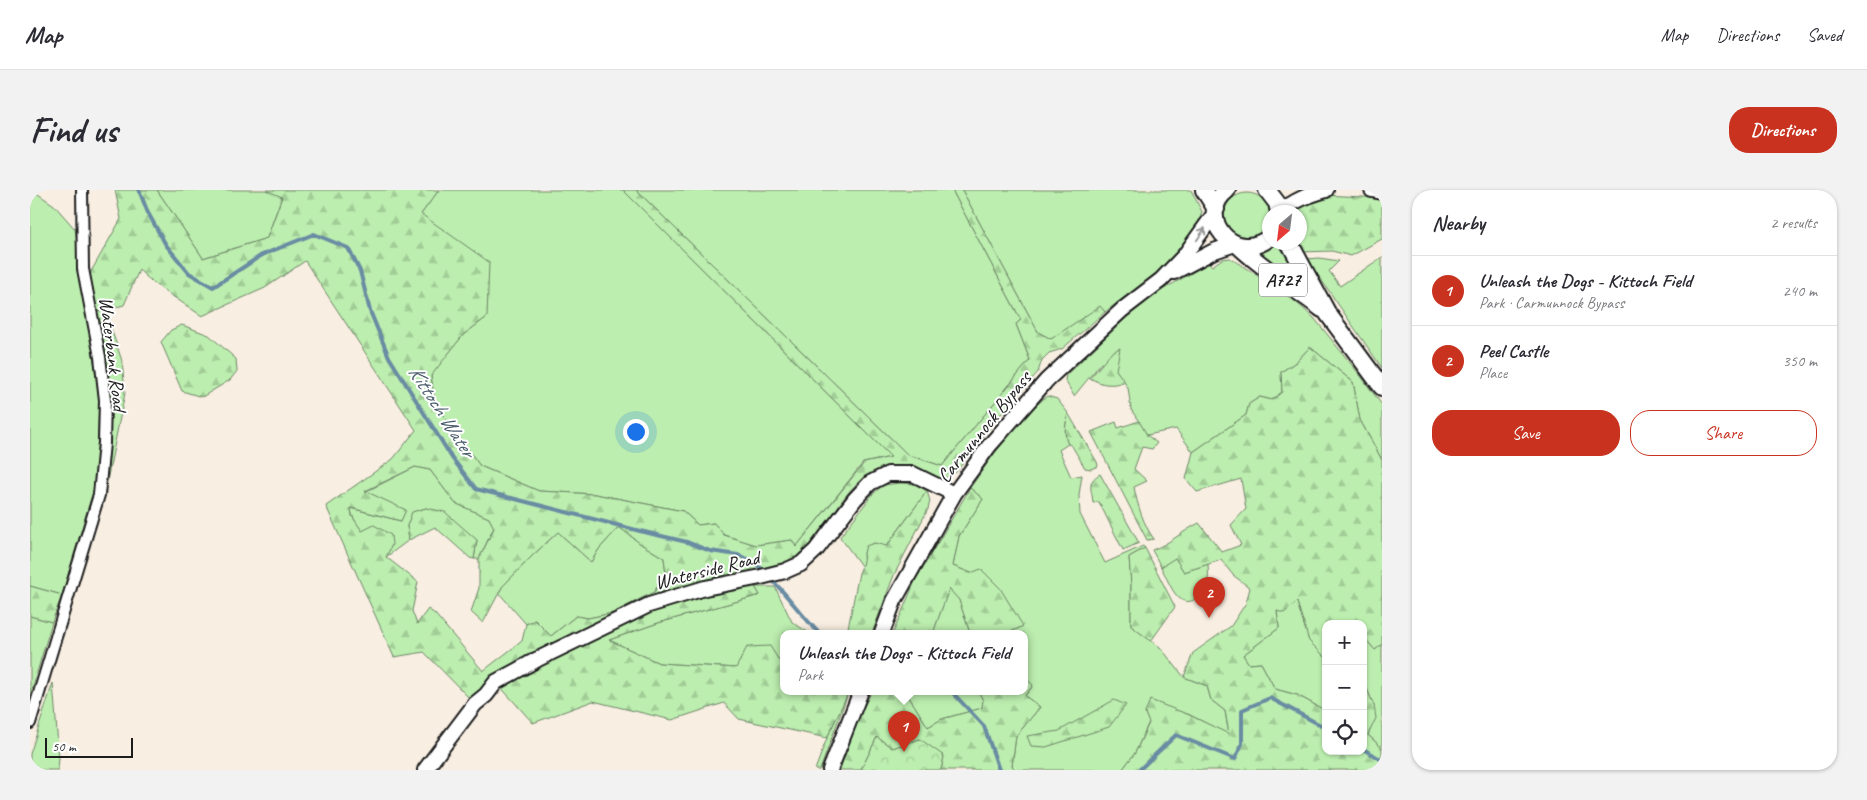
<!DOCTYPE html>
<meta charset="utf-8">
<style>
:root{--surface:#fff;--page:#f2f2f3;--text:#2b2b33;--muted:#7c7c81;--line:#e1e1e2;--accent:#c8321e}
body{margin:0;font-family:Caveat,sans-serif;background:var(--page);color:var(--text)}
.controls{position:absolute;right:15px;bottom:15px;display:grid;overflow:hidden;border-radius:10px;box-shadow:0 1px 4px #0004}
.controls button{width:45px;height:45px;display:grid;place-items:center;padding:0;border:0;border-bottom:1px solid var(--line);background:var(--surface);color:var(--text);font:25px sans-serif}
.compass{position:absolute;left:1232px;top:15px;width:45px;height:45px;border-radius:50%;background:var(--surface);box-shadow:0 1px 4px #0004;rotate:208deg}
.scale{position:absolute;left:15px;bottom:12px;width:88px;box-sizing:border-box;padding-left:5px;border:2px solid #1c1c1c;border-top:0;font-size:14px;line-height:18px;white-space:nowrap;color:#1c1c1c;-webkit-text-stroke:4px #fff;paint-order:stroke}
.you{position:absolute;left:605px;top:241px;width:18px;height:18px;margin:-12px;border:4px solid #fff;border-radius:50%;background:#1a73e8;box-shadow:0 0 0 8px #1a73e833}
.badge{display:grid;place-items:center;width:32px;height:32px;border-radius:50%;background:var(--accent);color:#fff;font-size:16px;font-weight:700}
.pin{position:absolute;translate:-50% -41px;filter:drop-shadow(0 1px 2px #0008)}
.pin::after{content:'';position:absolute;top:26px;width:18px;height:15px;background:inherit;clip-path:polygon(0 0,100% 0,50% 100%)}
.popup{position:absolute;left:750px;top:440px;width:248px;height:65px;box-sizing:border-box;display:grid;place-content:center;border-radius:10px;background:var(--surface);filter:drop-shadow(0 1px 4px #0005);font-size:16px;white-space:nowrap;color:var(--muted)}
.popup b{font-size:19px;color:var(--text)}
.popup::after{content:'';position:absolute;left:50%;top:100%;margin-left:-10px;border:10px solid transparent;border-top-color:var(--surface)}
.list{margin:0;padding:0;list-style:none}
h2{display:flex;justify-content:space-between;align-items:center;height:65px;margin:0;padding:0 20px;font-size:21px}
h2 small{font-size:16px;font-weight:400;color:var(--muted)}
.list li{display:grid;grid-template-columns:32px 1fr auto;gap:15px;align-items:center;box-sizing:border-box;height:70px;padding:0 20px;border-top:1px solid var(--line)}
.list b{display:block;font-size:19px;white-space:nowrap}
.list p{margin:0;font-size:16px;white-space:nowrap;color:var(--muted)}
.list em{font-size:16px;font-style:normal;color:var(--muted)}
.actions{display:flex;gap:10px;padding:15px 20px}
.actions a{flex:1;padding:11px 0;border:1px solid var(--accent);border-radius:20px;text-align:center;font-size:18px;color:var(--accent)}
.actions .main{background:var(--accent);color:#fff}
.icon{flex:none;width:28px;height:28px;fill:none;stroke:currentColor;stroke-width:2;stroke-linecap:round;stroke-linejoin:round}
.map{position:relative;flex:none;width:1352px;height:580px;overflow:hidden;border-radius:20px}
header{display:flex;align-items:center;gap:30px;box-sizing:border-box;height:70px;padding:0 25px;background:var(--surface);border-bottom:1px solid var(--line)}
header strong{font-size:24px}
nav{display:flex;gap:28px;margin-inline-start:auto;font-size:18px}
.intro{display:flex;align-items:center;justify-content:space-between;box-sizing:border-box;height:120px;padding:0 30px}
h1{margin:0;font-size:35px}
.button{padding:12px 22px;border-radius:20px;background:var(--accent);color:#fff;font-size:18px;font-weight:700}
main{display:flex;gap:30px;padding:0 30px}
aside{flex:1;background:var(--surface);border-radius:20px;box-shadow:0 1px 4px #0004}
.map>svg:first-child{display:block}
</style>
<header>
<strong>Map</strong>
<nav><a>Map</a><a>Directions</a><a>Saved</a></nav>
</header>
<div class="intro"><h1>Find us</h1><a class="button">Directions</a></div>
<main>
<div class="map">
<svg width="1352" height="580" viewBox="0 0 1352 580">
<defs>
<pattern id="forest-firs" width="22" height="20" patternUnits="userSpaceOnUse" patternTransform="scale(1.25)"><rect width="22" height="20" fill="#bceeaf"/><path d="M5 1l3.5 6h-7zM16 11l3.5 6h-7z" fill="#a1cc96"/></pattern>
<pattern id="park-crowns" width="20" height="18" patternUnits="userSpaceOnUse" patternTransform="scale(1.25)"><rect width="20" height="18" fill="#bceeaf"/><path d="M2 6a3 3 0 1 1 6 0M12 15a3 3 0 1 1 6 0" fill="none" stroke="#a1cc96"/></pattern>
</defs>
<rect width="100%" height="100%" fill="#f8eee1"/>
<filter id="ink" filterUnits="userSpaceOnUse"><feTurbulence type="fractalNoise" baseFrequency=".02" numOctaves="2"/><feDisplacementMap in="SourceGraphic" scale="10" xChannelSelector="R" yChannelSelector="G"/><feConvolveMatrix kernelMatrix="1 2 1 2 8 2 1 2 1" color-interpolation-filters="sRGB"/></filter>
<g filter="url(#ink)">
<path fill="#bceeaf" stroke="#6c8566" d="M2 0 24 15 45 39 48 60V83L62 155 69 210 66 291 32 405 0 396V1Z
M127 0H236L252 6 237 48 173 68Z
M409 0H593L861 267 833 273 766 357 762 350 726 355 693 345 684 333 668 335 653 321 565 304 509 301 450 276 405 214 401 185 433 145 457 127 391 24Z
M606 0H922L991 130 986 134 1000 170 912 276 878 265Z
M932 0H1161L1172 22 1168 34 1161 45 1163 49 1145 69 1075 122 1070 117 1021 149 1008 142Z
M1194 26a23 23 0 1 1 46 0a23 23 0 1 1-46 0Z
M1245 53H1247L1283 104 1226 64 1241 57Z
M1352 67V178L1277 69 1289 68 1309 71 1299 81 1310 96Z
M1200 68 1259 106 1284 128 1330 185 1352 215V270L1330 230 1323 192 1280 157 1266 172 1251 182 1252 202 1242 210 1230 207 1219 214 1216 225 1163 262 1146 239 1117 245 1101 219 1098 198 1086 180 1071 173 1044 206 1035 190 1036 185 1110 115 1132 100 1179 73 1182 76 1192 69Z
M75 120 92 171 95 203 77 291 81 220 78 188 67 122Z
M1017 206 1027 209 1038 223C1036 234 1033 244 1038 254L1029 260 1041 287 1052 285 1049 305 1050 324 1075 373 1113 356 1115 358 1099 367 1101 395V436L1130 457 1154 487 1177 496 1181 510 1195 521 1199 545 1158 524 1115 523 1119 532 1105 563 1092 580H986L982 576 986 546 1010 517 995 506 1003 496 994 486V443H979L993 436 941 383 923 376 929 346 953 309 940 298C963 265 986 231 1017 206Z
M385 277 400 280 425 313 459 328 464 337 449 369H444L447 350 396 318 383 322 377 336 379 350 356 367C342 353 325 338 320 318L371 331 375 320 335 302Z
M870 293 885 294 897 301 856 357 844 353 833 364 834 375 832 377 810 347 842 305 853 295Z
M589 337 611 354 634 368 636 384 624 402 583 423 558 428 546 426 521 446 505 430 496 434 469 403 472 397 502 366 528 342 561 372 569 359Z
M1145 367 1154 382 1178 374C1178 379 1179 385 1178 390 1176 402 1161 420 1148 407 1141 400 1136 386 1131 377Z
M725 397H745L762 432 779 443H754V471L707 478 629 473 579 450 628 433 730 405Z
M919 398 929 410 940 443H903Z
M1267 412 1279 451 1296 468V521L1267 505 1245 499 1231 473 1219 474 1213 465 1249 438 1247 421Z
M0 426 22 432 0 506Z
M1333 446 1345 460 1352 454V558L1338 545 1344 516 1333 489Z
M23 493 29 568 28 580H0V564Z
M819 501 790 580H785L797 548Z
M875 501H948L953 510 952 518 912 529 898 537Z"/>
<path fill="url(#forest-firs)" stroke="#6c8566" fill-rule="evenodd" d="M85 0H127L173 68 237 48 252 7 236 0H409L391 24 459 72 457 127 433 145 401 186 405 214 450 276 509 301 565 304 653 321 668 335 684 333 694 345 726 355 762 350 766 357 834 273 861 267 593 0H606L878 265 912 276 1000 170 986 134 991 130 922 0H932L1008 142 1021 149 1070 116 1075 122 1032 159 1019 163 1012 170 1008 182 963 233 926 282C921 285 915 289 909 288 902 286 895 280 888 278 875 275 859 275 847 280 810 296 799 343 768 367 758 374 730 380 717 384L730 405 628 433 579 450 629 473 706 478 717 457 740 456 750 472 754 471V501H819L797 548 709 529 694 513 642 530 563 511 503 533 466 492 445 514 394 462 364 467 296 316 363 269 386 240 275 71 235 98 172 126 123 93 109 80 94 115 67 122 59 85 91 29ZM385 277 400 280 425 313 459 328 464 338 449 369V398L441 422 453 433 472 397 502 366 528 342 561 372 569 359 589 337 611 354 634 368 636 384 624 402 583 423 558 428 546 426 521 446 505 430 496 434 492 451 453 481 405 424 398 419 387 434 382 421 388 392 356 367 362 355 361 345 344 335 332 341 322 326 321 318 371 331 376 320 335 301Z
M1294 5 1352 8V49L1321 66 1302 61 1272 62 1267 53 1270 52V22H1262L1269 17Z
M152 135 179 145 206 169 207 181 200 190 172 207 152 201 131 152 141 140Z
M1280 157 1323 192 1330 230 1352 270V454L1345 460 1333 446V434H1296V468L1279 451 1267 412 1254 423 1247 421 1249 438 1213 465 1219 474 1231 473 1245 499 1267 505 1296 521V561H1333V489L1344 516 1346 528 1338 545 1352 558V580H1092L1105 563 1119 533 1115 523 1120 510 1157 524 1199 544 1195 521 1181 510 1177 496 1154 487 1163 463 1201 436 1216 413 1220 398 1203 385 1191 370 1154 382 1145 368 1131 377 1122 360C1139 354 1153 341 1169 333L1192 362 1211 355 1201 335 1216 319 1211 289 1167 302 1156 289 1163 262 1216 225 1219 214 1230 207 1242 210 1252 202 1251 182 1266 172Z
M1090 158 1086 180 1095 192C1081 196 1072 195 1060 188L1082 162Z
M1038 223 1067 272 1068 276 1061 279 1055 278 1042 256 1038 254C1033 244 1036 234 1038 223Z
M1109 231 1117 245 1127 253 1122 259 1112 257 1104 279 1117 291 1104 297C1107 314 1114 336 1124 349L1117 350 1061 242 1086 232 1088 238Z
M1070 284 1109 353 1093 360 1069 312 1063 313C1062 299 1056 292 1070 284Z
M940 298 953 309 929 346 923 376 941 383 951 379 970 398 993 436 979 443H940L929 410 919 399 903 443H863L885 391Z
M897 301 900 311 898 319 864 385 842 443H817L829 383C835 371 832 367 836 356L844 353 857 356Z
M396 318 415 322 447 350 444 369 440 368 405 337 379 350 377 336 382 322Z
M1115 358 1145 417 1121 451 1101 436V395L1099 367Z
M0 396 32 405 22 432 0 426Z
M994 486 1003 495 995 506 1010 517 986 546 982 576 986 580H911L914 566 862 558 847 547 831 580H810L824 535 842 501H875L898 537 912 529 952 518 953 510 948 501H994Z
M1084 510 1096 515 1079 537 1016 557 1001 556 997 546 1029 541Z"/>
<path fill="url(#park-crowns)" stroke="#6c8566" d="M847 547 862 558 890 549 914 566 911 580H831Z"/>
<g fill="none" stroke-linecap="round" stroke-linejoin="round">
<path stroke="#698ca3" stroke-width="4" d="M109 0 118 23 136 55 159 83 183 97 232 65 284 44 318 58 330 81 340 121 359 167 422 268 446 299 610 341 657 352 680 361 708 365 724 372 735 382
M741 389C758 406 772 426 789 443
M921 501 954 536 969 580
M1333 559 1352 570
M1109 580 1146 545 1205 569 1212 554V520L1240 508 1296 538"/>
<g stroke="#1c1c1c" stroke-width="14">
<path id="street" d="M0 533 69 305 74 253 75 210 70 167 53 79 52 0"/>
</g>
<g stroke="#1c1c1c" stroke-width="18">
<path id="secondary" d="M1342 0 1352 2
M1251 22C1264 10 1279 5 1296 0
M1144 82 1184 61 1205 54
M852 443 864 411 924 304 959 256 1017 190 1092 120 1131 90 1154 66 1185 23
M395 580 445 514 456 505 466 492 508 469 619 415 675 398 731 387 755 381 771 374 786 360 825 309 840 293 858 284H883L924 304
M800 580 831 501"/>
</g>
<g stroke="#1c1c1c" stroke-width="20">
<path id="primary" d="M1174 0 1186 19
M1197 0C1164 25 1204 77 1240 47
M1237 0 1247 13 1249 22
M1259 52 1298 124 1352 197
M1209 56C1234 80 1265 98 1292 119"/>
</g>
<use href="#street" stroke="#fff" stroke-width="10"/>
<use href="#secondary" stroke="#fff" stroke-width="14"/>
<use href="#primary" stroke="#fff" stroke-width="16"/>
</g>
<defs><path id="oneway-shaft" d="M-6 0H5M1.5-3L5.5 0L1.5 3" fill="none" stroke-width="1.6" stroke-linecap="round" stroke-linejoin="round" transform="scale(1.25)"/></defs>
<use stroke="#999" href="#oneway-shaft" transform="translate(1171 44) rotate(-56)"/>
</g>
<g text-anchor="middle" dominant-baseline="central" stroke-width="4" stroke-linejoin="round" paint-order="stroke">
<rect fill="#fff" stroke="#606060" stroke-width="1" x="1229" y="73.5" width="48" height="33" rx="4"/>
<g font-size="19" font-weight="bold" fill="#1c1c1c">
<text x="1253" y="90">A727</text>
</g>
<g font-size="20" fill="#1c1c1c" stroke="#fff">
<text transform="translate(83 164) rotate(83)">Waterbank Road</text>
<text transform="translate(954 237) rotate(-51)">Carmunnock Bypass</text>
<text transform="translate(677 380) rotate(-14)">Waterside Road</text>
</g>
<g font-size="21" font-style="italic" fill="#495d6b" stroke="#fff">
<text transform="translate(412 221) rotate(57)">Kittoch Water</text>
</g>
</g>
</svg>
<div class="controls">
<button>+</button>
<button>−</button>
<button><svg class="icon" aria-label="locate" viewBox="0 0 24 24"><circle cx="12" cy="12" r="6"/><path d="M12 2v4M12 18v4M2 12h4M18 12h4"/></svg></button>
</div>
<svg class="compass" viewBox="-18 -18 36 36"><path d="M0-13l5 13h-10z" fill="#e53935"/><path d="M0 13l5-13h-10z" fill="#7c7c81"/></svg>
<div class="scale">50 m</div>
<div class="you"></div>
<div class="pin badge" style="left:874px;top:562px">1</div>
<div class="popup"><b>Unleash the Dogs - Kittoch Field</b>Park</div>
<div class="pin badge" style="left:1179px;top:428px">2</div>
</div>
<aside>
<h2>Nearby<small>2 results</small></h2>
<ul class="list">
<li><span class="badge">1</span><div><b>Unleash the Dogs - Kittoch Field</b><p>Park · Carmunnock Bypass</p></div><em>240 m</em></li>
<li><span class="badge">2</span><div><b>Peel Castle</b><p>Place</p></div><em>350 m</em></li>
</ul>
<div class="actions"><a class="main">Save</a><a>Share</a></div>
</aside>
</main>
